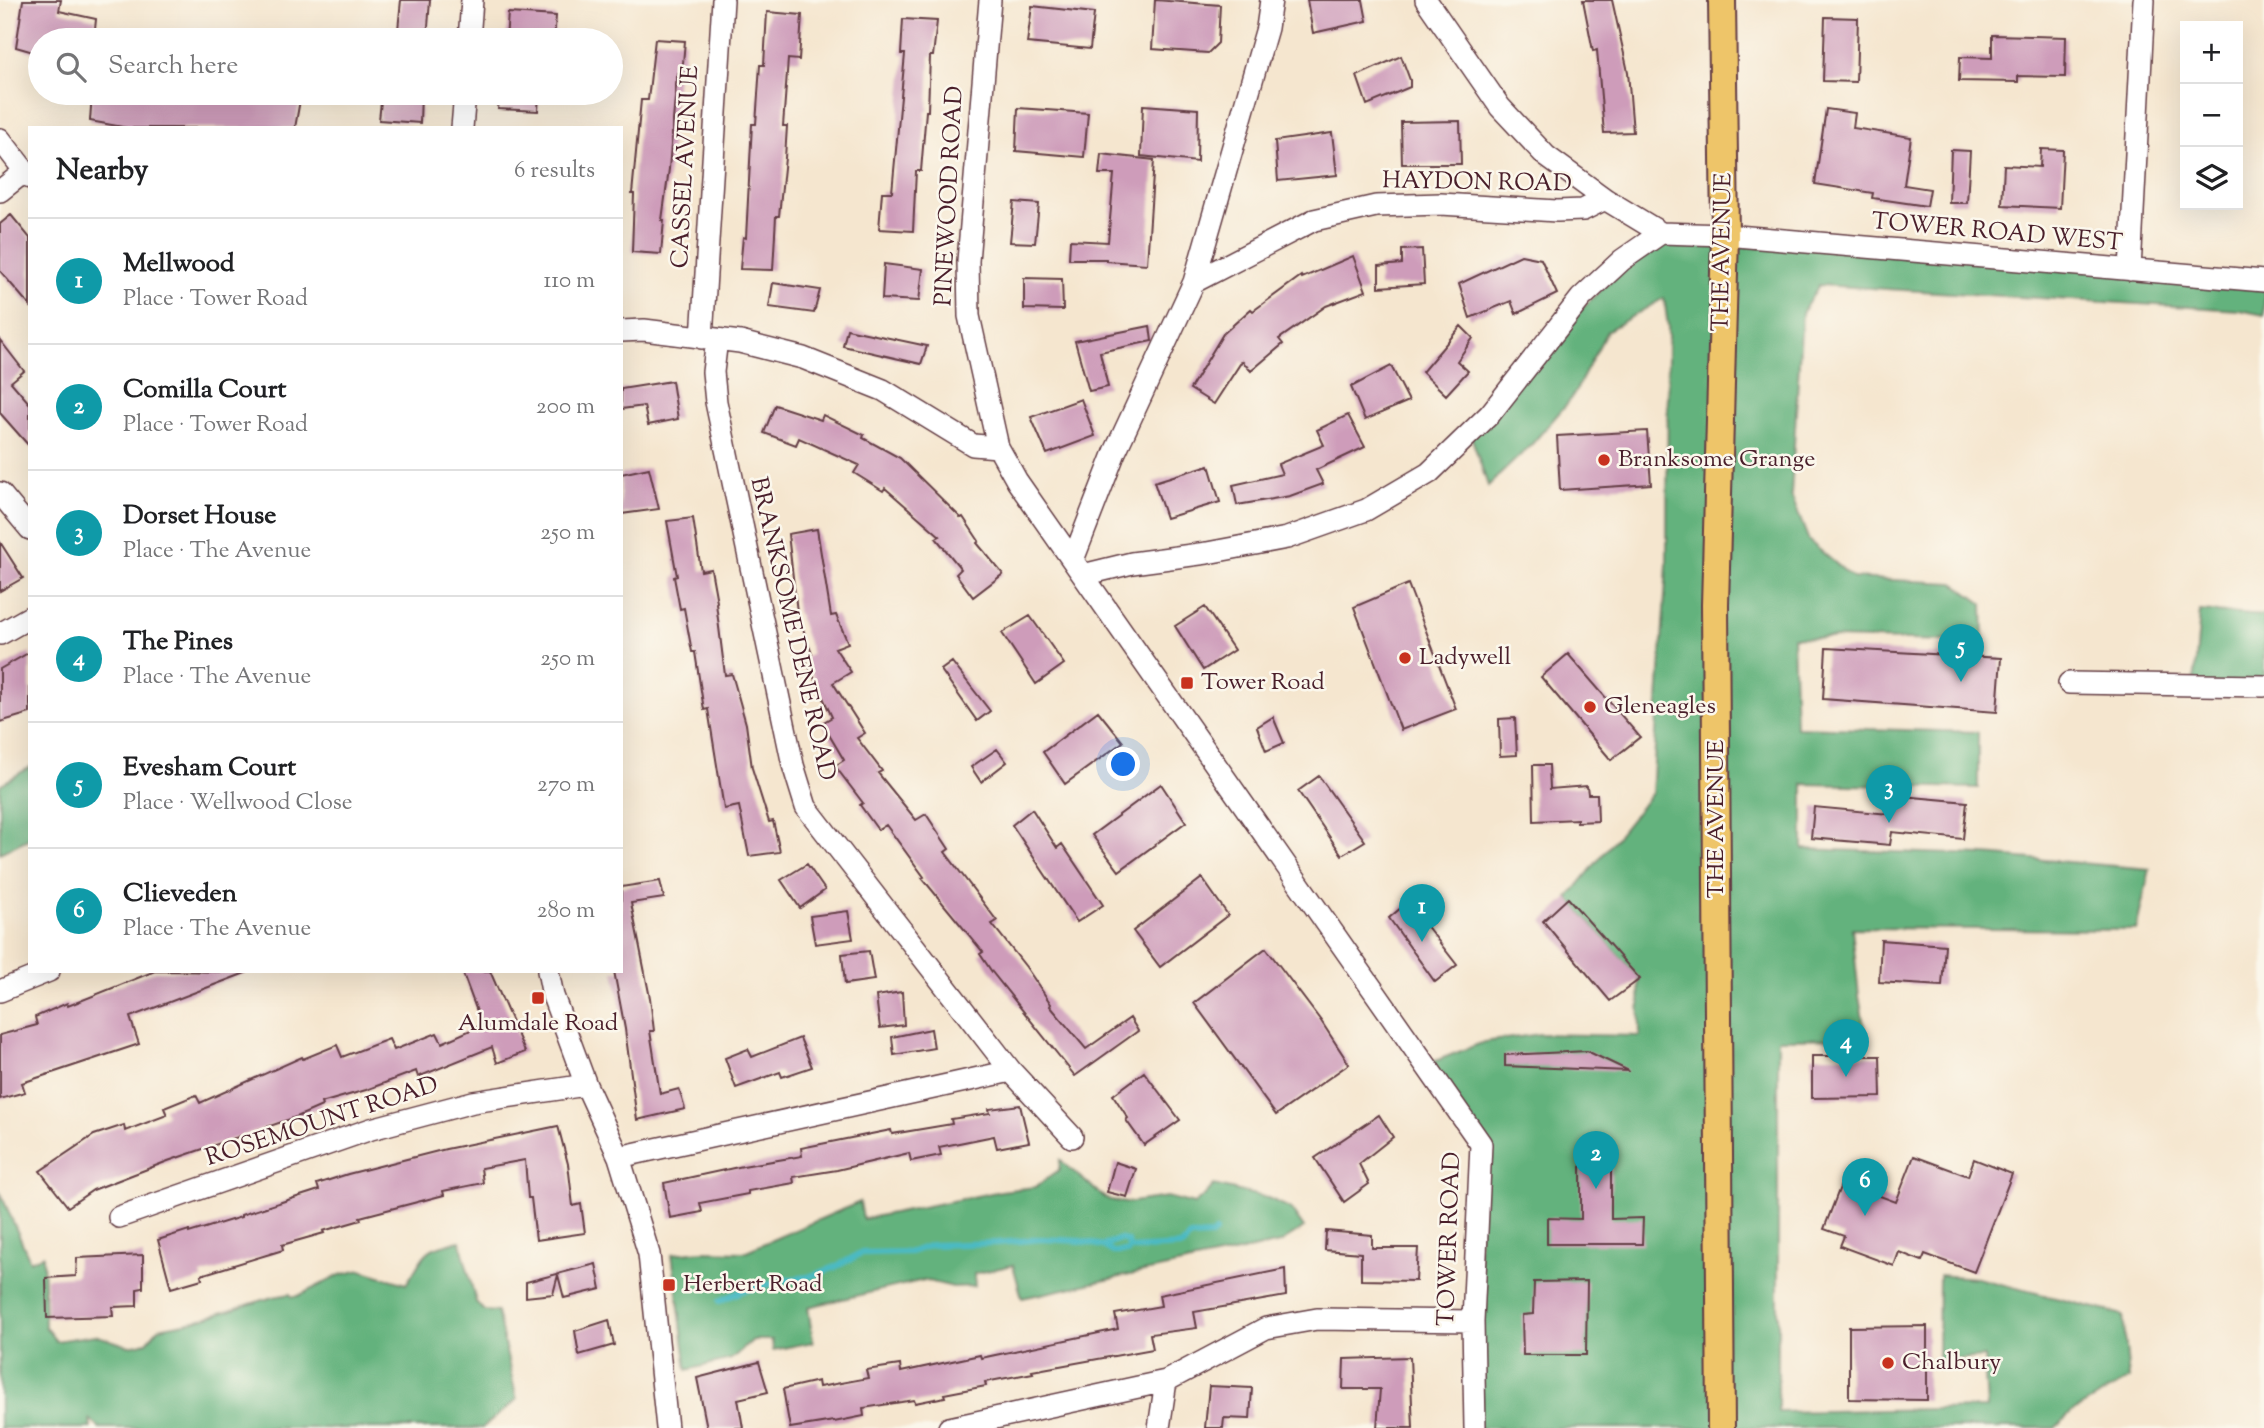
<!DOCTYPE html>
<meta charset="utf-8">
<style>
:root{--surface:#fff;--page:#f2f2f2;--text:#202124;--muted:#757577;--line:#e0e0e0;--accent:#ea580c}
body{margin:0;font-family:"Sorts Mill Goudy",serif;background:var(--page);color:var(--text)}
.controls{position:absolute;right:21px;top:21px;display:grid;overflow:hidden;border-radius:0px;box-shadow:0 7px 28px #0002}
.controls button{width:63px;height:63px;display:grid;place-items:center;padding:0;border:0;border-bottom:2px solid var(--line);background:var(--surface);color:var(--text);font:35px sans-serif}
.you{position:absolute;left:1124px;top:765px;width:24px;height:24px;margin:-18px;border:5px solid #fff;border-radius:50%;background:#1a73e8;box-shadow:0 0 0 10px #1a73e833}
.badge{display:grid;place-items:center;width:46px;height:46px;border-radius:50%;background:var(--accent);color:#fff;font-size:23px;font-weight:700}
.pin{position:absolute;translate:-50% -58px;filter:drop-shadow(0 2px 4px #0008)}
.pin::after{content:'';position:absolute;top:37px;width:24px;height:21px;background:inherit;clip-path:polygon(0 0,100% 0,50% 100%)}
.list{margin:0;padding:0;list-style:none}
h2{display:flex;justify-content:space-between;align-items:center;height:91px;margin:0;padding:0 28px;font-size:30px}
h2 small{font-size:23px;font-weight:400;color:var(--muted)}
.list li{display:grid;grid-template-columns:46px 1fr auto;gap:21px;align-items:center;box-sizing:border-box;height:126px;padding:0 28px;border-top:2px solid var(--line)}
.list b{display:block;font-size:26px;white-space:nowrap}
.list p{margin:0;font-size:23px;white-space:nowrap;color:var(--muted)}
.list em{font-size:23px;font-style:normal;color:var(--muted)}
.icon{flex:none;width:38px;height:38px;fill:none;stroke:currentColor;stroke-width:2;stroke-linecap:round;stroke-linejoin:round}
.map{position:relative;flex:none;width:2264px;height:1428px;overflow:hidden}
.search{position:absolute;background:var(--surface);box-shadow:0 7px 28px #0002;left:28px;top:28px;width:595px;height:77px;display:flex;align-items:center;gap:18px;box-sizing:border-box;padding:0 24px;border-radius:38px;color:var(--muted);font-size:26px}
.panel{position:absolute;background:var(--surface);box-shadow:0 7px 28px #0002;left:28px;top:126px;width:595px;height:847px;border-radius:0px}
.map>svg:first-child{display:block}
</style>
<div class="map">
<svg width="2264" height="1428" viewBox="0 0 2264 1428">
<rect width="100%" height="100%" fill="#fbf7ec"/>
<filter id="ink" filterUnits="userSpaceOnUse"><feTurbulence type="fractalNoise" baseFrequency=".0143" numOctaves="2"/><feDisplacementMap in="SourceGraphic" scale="14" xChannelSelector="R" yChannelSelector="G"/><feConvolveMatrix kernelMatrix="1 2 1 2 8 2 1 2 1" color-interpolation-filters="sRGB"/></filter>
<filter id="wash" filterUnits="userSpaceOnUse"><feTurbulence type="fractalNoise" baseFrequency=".00686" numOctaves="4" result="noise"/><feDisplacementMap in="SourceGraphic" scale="28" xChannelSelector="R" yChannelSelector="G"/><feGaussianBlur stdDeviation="1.57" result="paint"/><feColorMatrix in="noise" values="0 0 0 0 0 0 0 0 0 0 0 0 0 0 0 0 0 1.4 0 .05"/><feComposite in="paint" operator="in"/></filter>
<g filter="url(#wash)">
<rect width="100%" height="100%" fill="#f5e6cf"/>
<path fill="#63b27d" stroke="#566854" stroke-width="2" d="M1661 233 2264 281V315L2239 310 1819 285 1802 313 1791 495 1809 541 1853 578 1954 583 1983 604 1984 642 1793 637 1796 727 1978 732V788L1803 784V849L1985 855 2150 869 2136 930 1852 928 1859 996 1866 1038 1778 1039V1412L1987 1408 1984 1357 1938 1361 1939 1275 1977 1278 2123 1315 2129 1379 2072 1412 2055 1428H1475L1481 1144 1425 1065 1484 1042 1540 1034 1640 1036 1639 979 1568 898 1652 793 1667 565 1668 326 1664 298 1607 331 1572 398 1532 444 1488 486 1470 433 1542 346Z
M2200 611 2264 616V686L2194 685Z
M30 767V838L0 853V785Z
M1060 1160 1106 1199 1125 1203 1167 1197 1194 1204 1206 1194 1214 1185 1268 1198 1290 1208 1304 1228 1280 1243 1022 1298 1013 1265 974 1274 975 1286 953 1287 924 1280 808 1307 813 1342 773 1350 772 1340H753L731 1359 687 1370 672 1254 702 1251 744 1252 860 1202 863 1219 1001 1191 1035 1187 1059 1170Z
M0 1192 30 1261 43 1255 45 1327 56 1341 95 1335 129 1346 147 1342 159 1328 195 1321 273 1297 290 1294 292 1297 298 1296 340 1275 361 1270 406 1284C427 1254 420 1248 460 1241L476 1302 484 1311 497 1312 517 1400 482 1428H100L90 1420 91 1428H0Z"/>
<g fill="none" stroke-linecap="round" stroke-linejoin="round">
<path stroke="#4cbac3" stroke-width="6" d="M1103 1246 1120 1239 1128 1242 1129 1249
M720 1301 742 1291 785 1280 808 1277 833 1268 862 1253 911 1252 931 1245 998 1243 1042 1239 1080 1241 1103 1246 1113 1252H1127L1129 1249 1182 1246 1190 1237 1211 1236 1215 1232"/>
</g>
<g id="blocks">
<path fill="#ce9cba" d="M23 0H61L59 11 96 19 94 40H40V54L16 47Z
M401 0H430L427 40H397Z
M1155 0 1220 5 1218 43 1208 53 1152 49Z
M1307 0H1363L1367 21 1313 33Z
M1583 0H1612L1628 72 1633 132 1604 133 1597 50 1593 51Z
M1032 6 1094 13 1090 49 1027 43Z
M767 12 802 15 799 60 788 59 783 126H787L785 158 779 216H776L773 270 740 269 743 237 746 238 752 124H756L760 65H764Z
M508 13 556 16 554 40H506Z
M1825 17 1858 18 1856 82 1823 81Z
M903 19 937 21 933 56H930L928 111H926L921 171H916L913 231 879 229 882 192H892L905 54H901Z
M1992 35 2066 37 2065 77 2018 76V82L1959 81 1960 57 1992 58Z
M655 39 685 41 682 74 677 73 669 169 662 220H664L661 254 632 252 634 194H632L641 100H648Z
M1401 56 1410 80V87L1367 105 1357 76Z
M92 93H256L300 100 295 128H128L90 121Z
M382 93H421L420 123 379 120Z
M500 93H539L538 111 498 109Z
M1143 105 1198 109 1197 162 1141 156Z
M1018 108 1088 113 1084 157 1016 151Z
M1826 109 1855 113 1853 128 1911 137 1904 185 1930 189 1927 206 1872 198 1873 193 1815 184Z
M1460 121 1461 164H1402L1401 122Z
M1332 133 1337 175 1278 181 1275 141Z
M2041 149 2063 150 2060 208 2002 205 2004 165 2040 167Z
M1951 150 1970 151 1967 203H1949Z
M1101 154 1154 160 1147 264 1106 261V259H1069L1070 240 1108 242 1114 174H1099Z
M1014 202 1039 204 1035 243 1010 242Z
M11 215 30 238V306L0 271V224Z
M1422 249 1424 284 1379 287V266L1402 264V250Z
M1521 255 1541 259 1557 294 1516 314 1511 301 1470 318 1459 284Z
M1353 256 1366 291 1326 306 1279 339 1283 344 1251 371 1242 361 1214 404 1190 389 1223 334 1251 309 1253 311 1301 276 1302 278Z
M884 264 923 269 919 301 882 299Z
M1024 278 1062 279 1063 310 1024 309Z
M773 283 820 290 814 313 769 307Z
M1150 326 1152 341 1100 352 1108 387 1089 391 1075 341Z
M1461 326 1473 338 1457 361 1468 371 1446 395 1422 372Z
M847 329 927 346 921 364 843 346Z
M0 340 24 371 11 382 30 404V447L0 413Z
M1391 366 1409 401 1365 420 1351 387Z
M672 381 678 419 648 425 644 406 621 409V389Z
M1081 399 1095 436 1047 454 1031 417Z
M775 405 821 420 823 415 864 435 863 438 900 458 961 518 963 517 979 541 977 543 1003 574 973 597 956 574 961 569 936 538 940 536 885 488 883 491 854 473 859 465 799 438 796 445 764 433Z
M1348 415 1365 447 1316 470 1323 484 1290 496 1237 505 1233 485 1282 474 1278 464 1324 445 1317 430Z
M1647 431 1651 484 1560 490 1557 436Z
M1209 465 1220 502 1166 518 1154 482Z
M649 468 659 509 621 514V474Z
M693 518 701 571 711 569 717 602 716 603 725 675 732 674 746 724 752 768 769 822 773 821 780 852 749 856 739 806 724 809 708 709 704 710 695 652H692L684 608 680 609 674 577 677 576 667 521Z
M817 529 831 616 836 615 848 643 835 648 851 672 833 683 865 733 857 738 882 771 878 773 916 820 926 814 949 849 945 852 997 921 992 924 1026 967 1051 1004 1050 1006 1086 1049 1130 1018 1138 1031 1075 1076 992 972 980 954 983 952 922 878 924 877 886 825 878 830 860 805 863 803 835 766 844 760 822 723 832 717 805 658 812 654 797 612 788 534Z
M0 542 23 578 0 591Z
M1408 584 1456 709 1401 730 1354 607Z
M1205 607 1234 650 1203 670 1175 626Z
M1030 616 1064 664 1036 684 1002 633Z
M1826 648 2001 658 1997 712 1823 699Z
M30 652V713L0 722V669Z
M1568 654 1640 737 1611 760 1541 677Z
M952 662 990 711 977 721 941 670Z
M1098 711 1123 742 1065 784 1043 752Z
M1273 717 1284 743 1266 751 1257 727Z
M1515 718 1517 755 1500 756 1499 719Z
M997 749 1007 762 981 782 971 767Z
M1533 765H1549L1550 789 1587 786 1588 794H1597L1598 821 1577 822V819L1534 821Z
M1319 776 1365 841 1342 855 1298 791Z
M1161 784 1186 822 1119 871 1092 835Z
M1891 795 1967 802 1963 839 1892 832 1890 845 1811 838 1814 807 1889 814Z
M1032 809 1057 848 1062 844 1103 905 1077 922 1012 825Z
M807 864 825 890 800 908 781 880Z
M1202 878 1228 915 1160 967 1133 931Z
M660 881 664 898 631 903 650 998 654 1031H650L660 1094 679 1089 685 1109 637 1120 625 1029 614 971H621V887Z
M1568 898 1640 979 1610 1001 1543 921Z
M1408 902 1457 965 1435 982 1389 918Z
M848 911 853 939 815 944 810 916Z
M1881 940 1945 945 1942 986 1879 982Z
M1266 948 1321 1021 1349 1064 1276 1115 1194 1003Z
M869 951 874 980 845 984 842 954Z
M155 971 248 972 130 1017 139 1044 22 1083 25 1092 0 1099V1035L37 1025 35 1017 67 1003 68 1006Z
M462 971H490L525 1052 497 1063 492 1047 418 1077 416 1071 366 1090 321 1103 322 1106 299 1116 168 1161 93 1190 68 1207 40 1171 94 1135 124 1125 125 1131 167 1115 164 1108 196 1095 200 1103 302 1057 303 1059 337 1045 342 1057 389 1039 394 1050 437 1033 442 1043 482 1025Z
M902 992 904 1025 880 1028 876 996Z
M931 1029 934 1048 894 1055 892 1037Z
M800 1038 812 1067 782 1077 780 1072 736 1088 725 1058 748 1049 752 1057Z
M1587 1051 1629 1071 1505 1066V1055Z
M1812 1056H1880L1881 1097 1812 1098Z
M1144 1072 1180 1120 1144 1145 1126 1120 1128 1118 1113 1095Z
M1020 1105 1029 1142 997 1148 994 1136 939 1147 941 1155 911 1161 909 1153 837 1170 793 1177 794 1183 748 1191V1194L700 1203 702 1212 670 1218 664 1183 743 1166 802 1156 801 1148 891 1130 892 1134 952 1124 951 1119 990 1113 989 1109Z
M1379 1115 1393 1137 1359 1164 1369 1184 1344 1202 1315 1158Z
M558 1126 568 1164 573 1206 581 1204 585 1233 536 1240 531 1198H528L525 1160 481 1168 483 1183 443 1191 444 1195 360 1217 361 1220 323 1231 324 1233 282 1245 283 1250 201 1275 202 1279 171 1288 158 1240 189 1230V1233L241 1217V1215L319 1190 317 1184 348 1174 446 1149Z
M1914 1156 1968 1176 1974 1159 2012 1174 1974 1272 1925 1254 1922 1261 1899 1252 1894 1266 1840 1246 1844 1236 1824 1229 1842 1182 1896 1202Z
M1611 1160V1219L1643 1218 1642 1244H1547V1218L1581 1219V1161Z
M1115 1162 1136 1169 1127 1197 1107 1192Z
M1326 1231 1372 1235V1248H1418L1416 1281 1361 1280V1253L1325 1250Z
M143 1255V1288L137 1289V1306L112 1307 113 1316 47 1318 46 1278 76 1276 77 1258Z
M596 1264 601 1289 564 1298 558 1275 553 1294 526 1297V1282Z
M1285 1269 1286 1296 1194 1312 1197 1328 1150 1334 1153 1349 1032 1371 1033 1373 985 1382 986 1386 944 1394 945 1397 915 1403 914 1400 863 1408 864 1416 834 1422V1421L790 1428 783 1389 818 1381 819 1387 868 1378 866 1370 900 1365 901 1372 980 1355 981 1358 1118 1329 1115 1314 1161 1306 1159 1295Z
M1587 1281 1586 1355H1523L1522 1315 1533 1314 1534 1282Z
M609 1320 614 1345 579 1355 575 1331Z
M1927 1326V1400L1849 1399V1327Z
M1410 1357 1413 1428H1377L1380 1389H1343L1344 1359Z
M759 1362 768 1392 738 1399 743 1428H707L697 1378Z
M1209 1386 1252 1388 1250 1419 1224 1418 1223 1428H1205Z"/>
</g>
</g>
<g filter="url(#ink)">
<use href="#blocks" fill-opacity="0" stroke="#643d44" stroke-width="2"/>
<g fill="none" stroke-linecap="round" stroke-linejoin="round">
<g stroke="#643d44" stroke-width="24">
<path id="minor" d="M990 0 968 261 969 316 998 447 1017 481 1481 1144 1473 1321 1475 1428
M1426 0 1500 107 1546 156 1605 199 1661 233 1725 235 2264 281
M469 40 472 0
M462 128 465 93
M0 139 30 178
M0 191 24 172
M2130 270 2144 0
M1194 282 1314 220 1376 206 1441 204 1557 211 1583 210 1605 199
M621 331 644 330 740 342 803 358 883 390 973 445 998 447
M702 338 723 0
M717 339 713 372 716 402 793 765 806 807 1011 1071 1072 1137
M0 493 30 529
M1073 560 1115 452 1194 282 1267 28 1271 0
M1083 575 1132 563 1207 553 1287 538 1366 510 1429 473 1490 414 1581 298 1622 260 1661 233
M0 634 30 617
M2069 683 2264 686
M548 971 553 996 586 1085 619 1157 649 1254 667 1428
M0 991 49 971
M619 1157 1011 1071
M119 1217 371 1129 473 1102 586 1085
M949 1428 1166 1381 1266 1328 1317 1319 1473 1321
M1159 1428 1166 1381"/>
</g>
<g stroke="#643d44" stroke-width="30">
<path id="major" d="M1721 1428 1715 605 1725 235 1722 0"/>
</g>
<use href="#minor" stroke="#fff" stroke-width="21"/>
<use href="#major" stroke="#eec569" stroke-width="26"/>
</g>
</g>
<g fill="#c8321e" stroke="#fbf7ec" stroke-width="2.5">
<circle cx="1604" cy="460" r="7"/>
<circle cx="1405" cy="658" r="7"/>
<rect x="1180" y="676" width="14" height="14" rx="3.5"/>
<circle cx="1590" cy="707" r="7"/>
<rect x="531" y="991" width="14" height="14" rx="3.5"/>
<rect x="662" y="1278" width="14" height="14" rx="3.5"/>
<circle cx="1888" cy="1363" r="7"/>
</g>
<g text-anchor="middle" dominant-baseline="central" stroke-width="5" stroke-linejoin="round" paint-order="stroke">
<g font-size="24" fill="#4a1f2b" stroke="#fbf7ec">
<text transform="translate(686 167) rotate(-87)">CASSEL AVENUE</text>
<text transform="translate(1477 183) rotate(1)">HAYDON ROAD</text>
<text transform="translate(950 196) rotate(-87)">PINEWOOD ROAD</text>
<text transform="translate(1997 233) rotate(5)">TOWER ROAD WEST</text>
<text transform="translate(1723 252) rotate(-89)">THE AVENUE</text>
<text transform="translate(792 629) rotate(77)">BRANKSOME DENE ROAD</text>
<text transform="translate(1717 819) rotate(-90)">THE AVENUE</text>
<text transform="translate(322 1122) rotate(-18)">ROSEMOUNT ROAD</text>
<text transform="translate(1450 1239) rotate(-88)">TOWER ROAD</text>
</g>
<g font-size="24" fill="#4a1f2b" stroke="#fbf7ec" text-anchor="start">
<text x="1618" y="460">Branksome Grange</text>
<text x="1419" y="658">Ladywell</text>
<text x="1201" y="683">Tower Road</text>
<text x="1604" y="707">Gleneagles</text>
<text x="538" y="1024" text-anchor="middle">Alumdale Road</text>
<text x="683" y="1285">Herbert Road</text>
<text x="1902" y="1363">Chalbury</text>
</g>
</g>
</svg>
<div class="controls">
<button>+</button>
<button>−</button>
<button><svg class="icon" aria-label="layers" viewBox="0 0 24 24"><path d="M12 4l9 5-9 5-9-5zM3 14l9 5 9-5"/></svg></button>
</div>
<div class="you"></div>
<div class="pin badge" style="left:1422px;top:942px;background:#0f9aa8">1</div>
<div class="pin badge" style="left:1596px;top:1189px;background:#0f9aa8">2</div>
<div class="pin badge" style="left:1889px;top:823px;background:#0f9aa8">3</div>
<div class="pin badge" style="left:1846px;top:1077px;background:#0f9aa8">4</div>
<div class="pin badge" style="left:1961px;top:682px;background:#0f9aa8">5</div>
<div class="pin badge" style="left:1865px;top:1216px;background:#0f9aa8">6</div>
<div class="search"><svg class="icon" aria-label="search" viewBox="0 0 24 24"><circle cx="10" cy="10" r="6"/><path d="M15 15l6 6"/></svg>Search here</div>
<section class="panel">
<h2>Nearby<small>6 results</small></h2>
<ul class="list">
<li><span class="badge" style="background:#0f9aa8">1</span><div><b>Mellwood</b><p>Place · Tower Road</p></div><em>110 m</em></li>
<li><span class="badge" style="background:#0f9aa8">2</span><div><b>Comilla Court</b><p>Place · Tower Road</p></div><em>200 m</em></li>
<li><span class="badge" style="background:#0f9aa8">3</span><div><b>Dorset House</b><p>Place · The Avenue</p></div><em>250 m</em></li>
<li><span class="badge" style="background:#0f9aa8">4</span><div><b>The Pines</b><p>Place · The Avenue</p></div><em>250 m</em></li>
<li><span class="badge" style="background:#0f9aa8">5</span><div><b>Evesham Court</b><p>Place · Wellwood Close</p></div><em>270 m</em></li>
<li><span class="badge" style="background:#0f9aa8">6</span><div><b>Clieveden</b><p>Place · The Avenue</p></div><em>280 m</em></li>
</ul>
</section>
</div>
